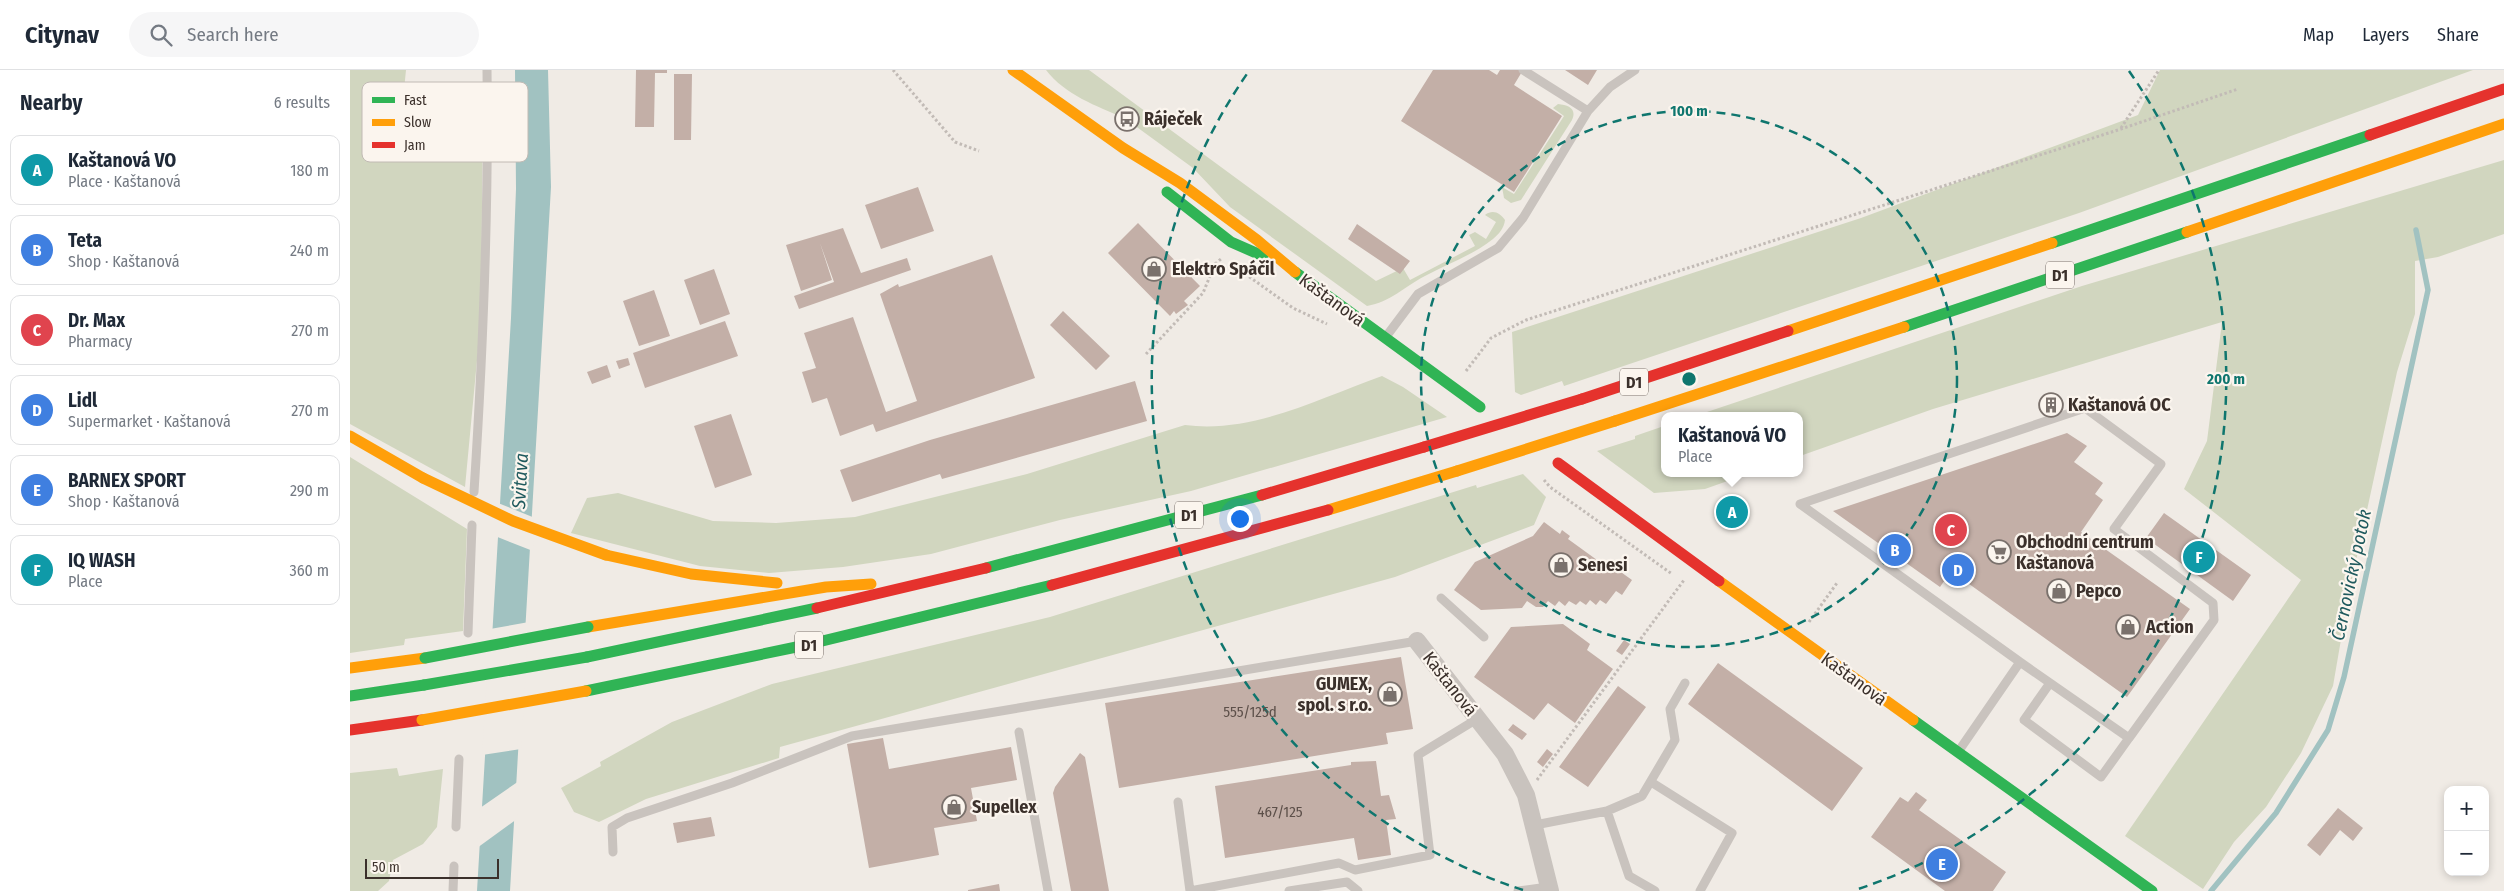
<!DOCTYPE html>
<meta charset="utf-8">
<style>
:root{--surface:#fff;--page:#f6f6f7;--text:#1f2937;--muted:#747a83;--line:#e0e1e3;--accent:#7a716c}
body{margin:0;font-family:"Fira Sans Condensed",sans-serif;background:var(--page);color:var(--text)}
.controls{position:absolute;right:15px;bottom:15px;display:grid;overflow:hidden;border-radius:10px;box-shadow:0 2px 8px #0003}
.controls button{width:45px;height:45px;display:grid;place-items:center;padding:0;border:0;border-bottom:1px solid var(--line);background:var(--surface);color:var(--text);font:25px sans-serif}
.scale{position:absolute;left:15px;bottom:12px;width:134px;box-sizing:border-box;padding-left:5px;border:2px solid #3b302b;border-top:0;font-size:14px;line-height:18px;white-space:nowrap;color:#3b302b;-webkit-text-stroke:4px #fbf5ee;paint-order:stroke}
.you{position:absolute;left:889px;top:448px;width:18px;height:18px;margin:-12px;border:4px solid #fff;border-radius:50%;background:#1a73e8;box-shadow:0 0 0 8px #1a73e833}
.badge{display:grid;place-items:center;width:32px;height:32px;border-radius:50%;background:var(--accent);color:#fff;font-size:16px;font-weight:700}
.pin{position:absolute;translate:-50% -50%;border:2px solid #fff;box-shadow:0 1px 5px #0006}
.popup{position:absolute;left:1311px;top:342px;width:142px;height:65px;box-sizing:border-box;display:grid;place-content:center;border-radius:10px;background:var(--surface);filter:drop-shadow(0 1px 4px #0005);font-size:16px;white-space:nowrap;color:var(--muted)}
.popup b{font-size:19px;color:var(--text)}
.popup::after{content:'';position:absolute;left:50%;top:100%;margin-left:-10px;border:10px solid transparent;border-top-color:var(--surface)}
.list{margin:0;padding:0;list-style:none}
h2{display:flex;justify-content:space-between;align-items:center;height:65px;margin:0;padding:0 20px;font-size:21px}
h2 small{font-size:16px;font-weight:400;color:var(--muted)}
.list li{display:grid;grid-template-columns:32px 1fr auto;gap:15px;align-items:center;box-sizing:border-box;height:70px;margin:0 10px 10px;padding:0 10px;border:1px solid var(--line);border-radius:10px}
.list b{display:block;font-size:19px;white-space:nowrap}
.list p{margin:0;font-size:16px;white-space:nowrap;color:var(--muted)}
.list em{font-size:16px;font-style:normal;color:var(--muted)}
.icon{flex:none;width:28px;height:28px;fill:none;stroke:currentColor;stroke-width:2;stroke-linecap:round;stroke-linejoin:round}
.map{position:relative;flex:none;width:2154px;height:821px;overflow:hidden}
header{display:flex;align-items:center;gap:30px;box-sizing:border-box;height:70px;padding:0 25px;background:var(--surface);border-bottom:1px solid var(--line)}
header strong{font-size:24px}
nav{display:flex;gap:28px;margin-inline-start:auto;font-size:18px}
.search{width:350px;height:45px;background:var(--page);display:flex;align-items:center;gap:12px;box-sizing:border-box;padding:0 18px;border-radius:28px;color:var(--muted);font-size:19px}
main{display:flex}
aside{flex:1;background:var(--surface)}
.map>svg:first-child{display:block}
</style>
<header>
<strong>Citynav</strong>
<div class="search"><svg class="icon" aria-label="search" viewBox="0 0 24 24"><circle cx="10" cy="10" r="6"/><path d="M15 15l6 6"/></svg>Search here</div>
<nav><a>Map</a><a>Layers</a><a>Share</a></nav>
</header>
<main>
<aside>
<h2>Nearby<small>6 results</small></h2>
<ul class="list">
<li><span class="badge" style="background:#0f9aa8">A</span><div><b>Kaštanová VO</b><p>Place · Kaštanová</p></div><em>180 m</em></li>
<li><span class="badge" style="background:#3f7fe0">B</span><div><b>Teta</b><p>Shop · Kaštanová</p></div><em>240 m</em></li>
<li><span class="badge" style="background:#e0444e">C</span><div><b>Dr. Max</b><p>Pharmacy</p></div><em>270 m</em></li>
<li><span class="badge" style="background:#3f7fe0">D</span><div><b>Lidl</b><p>Supermarket · Kaštanová</p></div><em>270 m</em></li>
<li><span class="badge" style="background:#3f7fe0">E</span><div><b>BARNEX SPORT</b><p>Shop · Kaštanová</p></div><em>290 m</em></li>
<li><span class="badge" style="background:#0f9aa8">F</span><div><b>IQ WASH</b><p>Place</p></div><em>360 m</em></li>
</ul>
</aside>
<div class="map">
<svg width="2154" height="821" viewBox="0 0 2154 821">
<rect width="100%" height="100%" fill="#f0ebe5"/>
<path fill="#d1d6bf" d="M0 0H56L54 20 119 29 121 23 133 25 131 248 115 417 0 354Z
M696 0H739L1026 211 1053 198 1060 210 1125 176 1119 165 1125 162 1136 169 1146 152 1135 145C1143 139 1150 143 1155 150 1154 158 1149 164 1143 169 1123 185 1097 194 1075 206 1054 217 1040 232 1017 236L880 137 843 98 784 55 786 51 777 45 774 48C747 36 715 25 696 0Z
M1810 0H2123L1729 143 1214 316 1212 311 1171 325 1165 322 1162 262 1511 148 1788 45Z
M1208 34C1219 35 1227 39 1222 50L1171 130 1161 133 1154 128 1152 117 1164 124 1214 46 1203 38Z
M2154 90V164L2088 187 2065 191V244L2047 302 1999 523 1983 616 1951 683 1916 737 1884 772 1853 819 1775 766 1951 510 1834 419 1857 371 1872 252 1583 339 1450 386V346H1345L1732 216Z
M1032 306 1053 317 1097 347 841 421 710 450 581 484 493 497 419 503 350 496 221 463 237 428 268 423 363 451 426 453 505 447 677 404 835 355C902 364 970 328 1032 306Z
M1314 356V403H1400L1355 419 1304 423 1247 381 1285 369V366Z
M0 387 117 459 113 561 55 569 54 575 0 583Z
M1173 404 1196 427 1184 455 1045 507 430 677 429 688 296 729 249 752 224 742 211 718 251 696 250 692 322 652 422 614 700 547 1126 415 1127 418Z
M47 698 49 706 93 699 87 757 73 774 43 790 39 811 28 821H0V703Z"/>
<path fill="#a1c2c1" d="M165 0H198L201 117 160 821H127L161 248 166 119Z"/>
<path fill="#f0ebe5" d="M148 433 185 448 183 481 145 466Z
M179 552 171 679 132 685 140 559Z
M169 711 167 749 127 778 130 738Z"/>
<g fill="none" stroke-linecap="round" stroke-linejoin="round">
<path stroke="#a1c2c1" stroke-width="5.5" d="M1861 821 1926 743 1978 660 1994 607 2078 220 2066 160"/>
</g>
<path fill="#c3afa7" d="M286 0H317V3H305L304 57H285Z
M1083 0H1139L1147 5 1150 0H1173L1164 15 1212 46 1164 122 1051 51Z
M1215 0H1247L1238 15Z
M324 4H342L341 70H324Z
M568 117 584 161 531 179 515 135Z
M788 153 850 216 834 231 838 235 826 244 824 241 820 246 758 183Z
M1007 154 1060 191 1050 204 998 169Z
M493 158 511 203 557 188 561 200 449 239 444 226 484 212 470 173 482 210 451 221 436 175Z
M642 185 685 308 526 362 523 354 490 366 477 328 462 333 452 302 466 298 454 263 503 247 536 342 567 331 530 224 548 214 549 217Z
M364 199 380 244 350 255 334 210Z
M304 220 320 266 289 276 273 231Z
M713 241 760 286 746 300 700 255Z
M375 251 388 286 295 318 283 283Z
M278 288 280 295 269 299 266 291Z
M257 295 261 307 242 314 237 302Z
M785 311 797 351 592 409 590 404 502 432 490 400 580 370Z
M1705 329 1708 337 1697 340 1694 333Z
M381 344 402 405 365 418 344 356Z
M1717 363 1737 376 1724 392 1753 413 1745 424 1753 430 1731 462 1840 539 1777 627 1601 501 1590 517 1483 441Z
M1385 437 1387 444 1378 446 1376 440Z
M1814 443 1901 505 1883 531 1796 468Z
M1194 452 1210 464 1212 460 1220 466 1218 469 1258 498 1261 495 1282 510 1272 525 1266 521 1256 534 1250 530 1246 535 1240 530 1236 535 1230 531 1226 535 1219 531 1215 536 1209 531 1205 536 1198 531 1193 537H1186L1177 531 1172 538 1131 540 1104 520 1125 492 1183 466Z
M1213 554 1240 574 1237 580 1263 599 1225 653 1198 633 1184 650 1124 607 1161 557Z
M1274 570 1280 574 1272 585 1266 581Z
M1051 587 1063 659 1036 663 1038 674 769 718 755 633Z
M1368 593 1513 698 1482 741 1338 634Z
M1268 616 1296 637 1238 717 1209 697Z
M1163 654 1177 664 1172 670 1158 660Z
M533 668 539 699 661 677 667 710 621 718 627 751 584 758 589 785 519 798 497 674Z
M1197 679 1203 684 1193 697 1187 692Z
M730 683 735 687 759 821H721L703 723 705 717Z
M1026 691 1031 726 1039 725 1046 749 1036 750 1041 785 1008 790 1004 768 875 788 865 716 1001 695V692Z
M1566 722 1577 730 1569 740 1656 802 1643 821H1595L1521 767 1550 727 1558 732Z
M1988 738 2013 758 2003 771 1990 760 1970 786 1957 775Z
M361 747 365 766 327 773 323 753Z
M649 814 650 821H618V820Z"/>
<g fill="none" stroke-linecap="round" stroke-linejoin="round">
<path stroke="#c2bbb6" stroke-width="3" stroke-dasharray="2.5 2.5" stroke-linecap="butt" d="M543 0 605 72 629 81
M1771 58 1809 0
M891 201 943 238 977 254
M796 284 853 223 865 194 871 189
M1116 301 1141 268 1176 250 1771 59 1888 19
M1194 410 1200 417 1322 504
M1459 552 1487 513
M1187 710 1334 510"/>
<path stroke="#c9c3be" stroke-width="9" d="M1173 0 1238 41
M1035 268 1068 224 1148 178 1173 148 1238 41 1260 17 1285 0
M124 422C133 281 139 141 137 0
M1091 528 1134 567
M118 563 122 455
M1700 613 1674 650 1751 707 1779 668
M669 662 698 821
M1608 682 1670 592 1779 668 1864 550 1863 533 1764 459 1811 394 1735 338 1450 434 1670 592
M1301 712 1382 763 1350 821
M828 732 840 821 989 793 1005 800 1080 785 1068 685 1127 649
M1257 741 1292 726 1325 670 1320 639 1335 613
M1185 755 1257 741 1279 806 1305 821
M106 757 109 689
M263 782 262 757 277 748 382 713 502 666 1067 571
M103 821 104 796
M939 821 997 812 1008 821
M1168 821 1198 817"/>
<path stroke="#c9c3be" stroke-width="18" d="M1067 571 1155 684 1176 725 1200 821"/>
<path stroke="#30b455" stroke-width="11" d="M817 122 881 172 913 186
M1702 173 2020 65
M945 202 1130 337
M1554 257 1837 162
M636 498 912 425
M237 587 467 538
M236 621 456 575 702 515
M0 626 74 615
M1563 650 1802 821"/>
<path stroke="#ff9f0a" stroke-width="11" d="M663 0 773 78 830 113 907 170 945 202
M1837 162 2154 54
M1438 261 1702 173
M1265 351 1554 257
M0 366 73 408
M978 440 1107 401
M256 485 341 504 427 513
M1369 511 1563 650
M238 557 476 517 521 514
M0 598 75 588"/>
<path stroke="#e5322d" stroke-width="11" d="M2020 65 2154 19
M1232 329 1438 261
M1208 393 1369 511
M912 425 1074 377
M702 515 978 440
M467 538 636 498
M0 660 72 650"/>
<path stroke="#30b455" stroke-width="11" d="M75 588 238 557
M74 615 237 587"/>
<path stroke="#ff9f0a" stroke-width="11" d="M1107 401 1265 351
M73 408 163 451 256 485
M72 650 236 621"/>
<path stroke="#e5322d" stroke-width="11" d="M1074 377 1232 329"/>
</g>
<g fill="none" stroke="#0f766e" stroke-width="2.5" stroke-dasharray="9 6">
<circle cx="1339" cy="309" r="268"/>
<path d="M1173 820A537 537 0 0 1 899 1M1779 1A537 537 0 0 1 1505 820"/>
</g>
<defs>
<g id="bus-ring" transform="scale(1.25)"><circle r="9.5" fill="#fbf5ee" stroke="#7a716c" stroke-width="1.5"/><path d="M-5-6H5V4H4V6H2V4H-2V6H-4V4H-5ZM-3.5-4V0h7V-4ZM-3.5 1.2v1.5H-2V1.2ZM2 1.2v1.5H3.5V1.2Z" fill="#7a716c"/></g>
<g id="shop-ring" transform="scale(1.25)"><circle r="9.5" fill="#fbf5ee" stroke="#7a716c" stroke-width="1.5"/><path d="M-5-2.5h2.3a2.7 3.5 0 0 1 5.4 0H5L5.5 6h-11ZM-1.5-2.5h3a1.5 2.3 0 0 0-3 0Z" fill="#7a716c"/></g>
<g id="building-ring" transform="scale(1.25)"><circle r="9.5" fill="#fbf5ee" stroke="#7a716c" stroke-width="1.5"/><path d="M-4-6H4V6H1V3H-1V6H-4ZM-2.5-4.3h1.7v1.8h-1.7ZM.8-4.3h1.7v1.8H.8ZM-2.5-1h1.7V.8h-1.7ZM.8-1h1.7V.8H.8Z" fill="#7a716c"/></g>
<g id="supermarket-ring" transform="scale(1.25)"><circle r="9.5" fill="#fbf5ee" stroke="#7a716c" stroke-width="1.5"/><path d="M-6-5.5h2.5l.6 2H6L4.5 2H-2.5L-4.4-4H-6ZM-1.5 3.2a1.3 1.3 0 1 0 .1 0ZM3 3.2a1.3 1.3 0 1 0 .1 0Z" fill="#7a716c"/></g>
</defs>
<g fill-rule="evenodd">
<use href="#bus-ring" x="777" y="49"/>
<use href="#shop-ring" x="804" y="199"/>
<use href="#building-ring" x="1701" y="335"/>
<use href="#supermarket-ring" x="1649" y="482"/>
<use href="#shop-ring" x="1211" y="495"/>
<use href="#shop-ring" x="1709" y="521"/>
<use href="#shop-ring" x="1778" y="557"/>
<use href="#shop-ring" x="1040" y="624"/>
<use href="#shop-ring" x="604" y="737"/>
</g>
<g text-anchor="middle" dominant-baseline="central" stroke-width="4.5" stroke-linejoin="round" paint-order="stroke">
<g font-size="15" fill="#5d504a">
<text x="900" y="642">555/125d</text>
<text x="930" y="742">467/125</text>
</g>
<g fill="#fbf5ee" stroke="#756b66" stroke-width="1">
<rect x="1696" y="191.5" width="28" height="27" rx="4"/>
<rect x="1270" y="298.5" width="28" height="27" rx="4"/>
<rect x="825" y="431.5" width="28" height="27" rx="4"/>
<rect x="445" y="561.5" width="28" height="27" rx="4"/>
</g>
<g font-size="16" font-weight="bold" fill="#3b302b">
<text x="1710" y="205">D1</text>
<text x="1284" y="312">D1</text>
<text x="839" y="445">D1</text>
<text x="459" y="575">D1</text>
</g>
<g font-size="18" font-weight="bold" fill="#3b302b" stroke="#fbf5ee" text-anchor="start">
<text x="794" y="49">Ráječek</text>
<text x="822" y="199">Elektro Spáčil</text>
<text x="1718" y="335">Kaštanová OC</text>
<text x="1666" y="472">Obchodní centrum<tspan x="1666" dy="21">Kaštanová</tspan></text>
<text x="1228" y="495">Senesi</text>
<text x="1726" y="521">Pepco</text>
<text x="1796" y="557">Action</text>
<text x="1022" y="614" text-anchor="end">GUMEX,<tspan x="1022" dy="21">spol. s r.o.</tspan></text>
<text x="622" y="737">Supellex</text>
</g>
<g font-size="18" fill="#3b302b" stroke="#fbf5ee">
<text transform="translate(982 230) rotate(36)">Kaštanová</text>
<text transform="translate(1504 609) rotate(36)">Kaštanová</text>
<text transform="translate(1100 614) rotate(52)">Kaštanová</text>
</g>
<g font-size="19" font-style="italic" fill="#1f5a5e" stroke="#fbf5ee">
<text transform="translate(170 411) rotate(-87)">Svitava</text>
<text transform="translate(2001 505) rotate(-78)">Černovický potok</text>
</g>
</g>
<rect x="12" y="12" width="166" height="80" rx="8" fill="#fbf5ee" stroke="#c1bab4" stroke-width="1"/>
<rect x="22" y="27" width="23" height="6" fill="#30b455"/>
<rect x="22" y="49" width="23" height="7" fill="#ff9f0a"/>
<rect x="22" y="72" width="23" height="6" fill="#e5322d"/>
<g font-size="14" fill="#3b302b">
<text x="54" y="35">Fast</text>
<text x="54" y="57">Slow</text>
<text x="54" y="80">Jam</text>
</g>
<circle cx="1339" cy="309" r="8" fill="#0f766e" stroke="#fbf5ee" stroke-width="2.5"/>
<g font-size="15" text-anchor="middle" font-weight="bold" fill="#0f766e" stroke="#fbf5ee" stroke-width="4.5" stroke-linejoin="round" paint-order="stroke">
<text x="1339" y="46">100 m</text>
<text x="1876" y="314">200 m</text>
</g>
</svg>
<div class="controls">
<button>+</button>
<button>−</button>
</div>
<div class="scale">50 m</div>
<div class="you"></div>
<div class="pin badge" style="left:1382px;top:442px;background:#0f9aa8">A</div>
<div class="popup"><b>Kaštanová VO</b>Place</div>
<div class="pin badge" style="left:1545px;top:480px;background:#3f7fe0">B</div>
<div class="pin badge" style="left:1601px;top:460px;background:#e0444e">C</div>
<div class="pin badge" style="left:1608px;top:500px;background:#3f7fe0">D</div>
<div class="pin badge" style="left:1592px;top:794px;background:#3f7fe0">E</div>
<div class="pin badge" style="left:1849px;top:487px;background:#0f9aa8">F</div>
</div>
</main>
